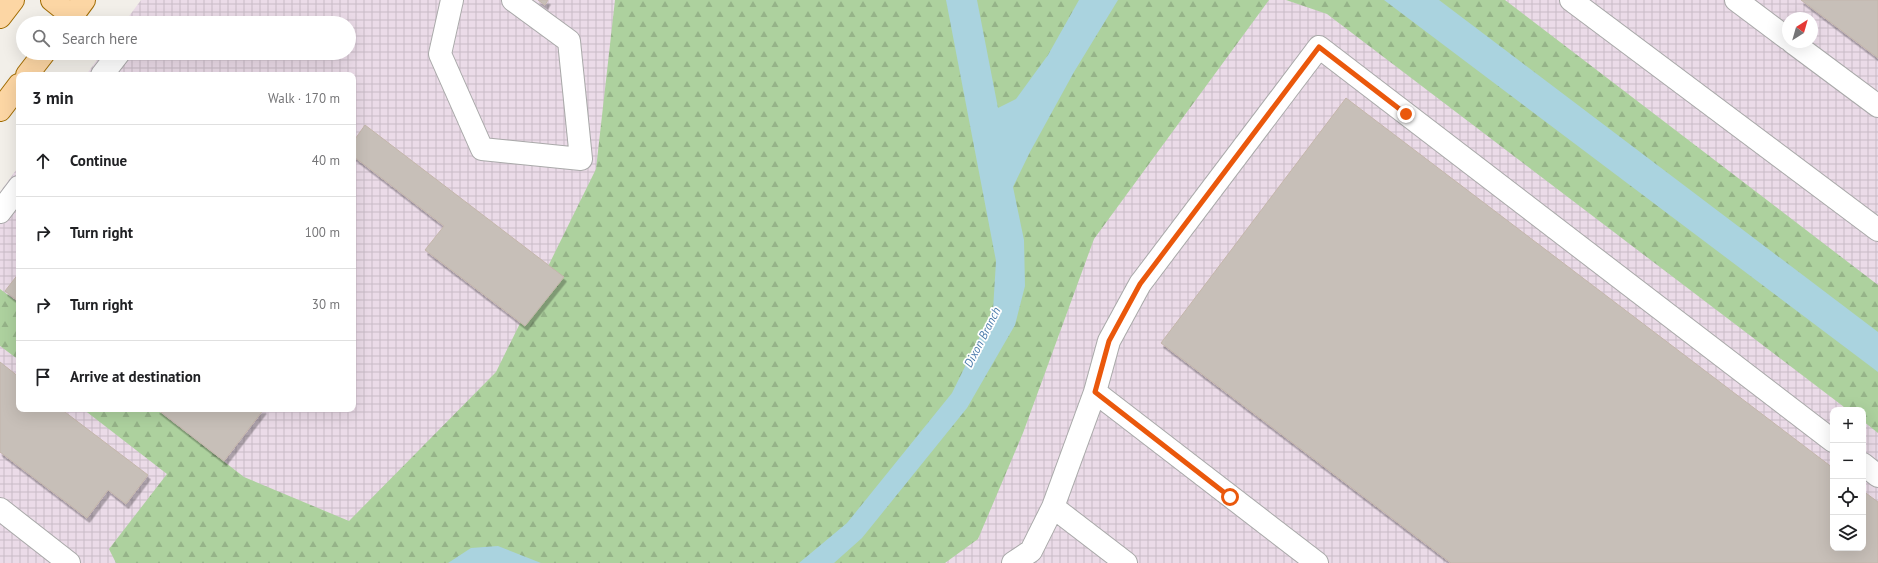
<!DOCTYPE html>
<meta charset="utf-8">
<style>
:root{--surface:#fff;--page:#f2f2f2;--text:#202124;--muted:#757577;--line:#e0e0e0}
body{margin:0;font-family:"PT Sans",sans-serif;background:var(--page);color:var(--text)}
.controls{position:absolute;right:12px;bottom:12px;display:grid;overflow:hidden;border-radius:8px;box-shadow:0 4px 16px #0002}
.controls button{width:36px;height:36px;display:grid;place-items:center;padding:0;border:0;border-bottom:1px solid var(--line);background:var(--surface);color:var(--text);font:20px sans-serif}
.compass{position:absolute;left:1782px;top:12px;width:36px;height:36px;border-radius:50%;background:var(--surface);box-shadow:0 4px 16px #0002;rotate:37deg}
.stop{position:absolute;width:12px;height:12px;margin:-9px;border:3px solid #ea580c;border-radius:50%;background:#fff}
.stop.end{background:#ea580c;border-color:#fff;box-shadow:0 1px 4px #0008}
.list{margin:0;padding:0;list-style:none}
h2{display:flex;justify-content:space-between;align-items:center;height:52px;margin:0;padding:0 16px;font-size:17px}
h2 small{font-size:13px;font-weight:400;color:var(--muted)}
.list li{display:grid;grid-template-columns:26px 1fr auto;gap:12px;align-items:center;box-sizing:border-box;height:72px;padding:0 16px;border-top:1px solid var(--line)}
.list b{display:block;font-size:15px;white-space:nowrap}
.list em{font-size:13px;font-style:normal;color:var(--muted)}
.icon{flex:none;width:22px;height:22px;fill:none;stroke:currentColor;stroke-width:2;stroke-linecap:round;stroke-linejoin:round}
.map{position:relative;flex:none;width:1878px;height:563px;overflow:hidden}
.search{position:absolute;background:var(--surface);box-shadow:0 4px 16px #0002;left:16px;top:16px;width:340px;height:44px;display:flex;align-items:center;gap:10px;box-sizing:border-box;padding:0 14px;border-radius:22px;color:var(--muted);font-size:15px}
.panel{position:absolute;background:var(--surface);box-shadow:0 4px 16px #0002;left:16px;top:72px;width:340px;height:340px;border-radius:8px}
.map>svg:first-child{display:block}
</style>
<div class="map">
<svg width="1878" height="563" viewBox="0 0 1878 563">
<defs>
<pattern id="industrial-grid" width="8" height="8" patternUnits="userSpaceOnUse"><rect width="8" height="8" fill="#ebdbe8"/><path d="M0 4h8M4 0v8" fill="none" stroke="#c9bcc7"/></pattern>
<pattern id="forest-firs" width="22" height="20" patternUnits="userSpaceOnUse"><rect width="22" height="20" fill="#add19e"/><path d="M5 1l3.5 6h-7zM16 11l3.5 6h-7z" fill="#95b388"/></pattern>
<filter id="shadow"><feDropShadow dx="2.5" dy="4.5" stdDeviation="0" flood-color="#0004"/></filter>
</defs>
<rect width="100%" height="100%" fill="#f2efe9"/>
<path fill="url(#industrial-grid)" fill-rule="evenodd" d="M141 0H1878V563H0V192L19 166V409H353V75H86L102 53H349V23H124ZM1788 18H1812V42H1788ZM1833 410H1863V548H1833Z"/>
<path fill="url(#forest-firs)" d="M615 0H1269L1094 239 1023 433 978 539 945 563H116L109 549 167 474 83 409H156L244 477 349 521 496 372 596 169Z
M1286 0H1505L1878 285V433L1863 421V410H1848L1327 14Z
M0 289 19 303V360L0 346Z"/>
<path fill="#aad3df" d="M946 0H977L998 108 1016 99 1048 55 1079 0H1118L1074 72 1030 152 1013 187 1024 240 1025 286 1015 325 967 408 862 538 834 563H799L847 523 952 393 993 310 996 261Z
M1384 0H1439L1878 332V372Z
M498 546 541 563H448L471 548Z"/>
<path fill="#c7bfb8" stroke="#c4b6ab" filter="url(#shadow)" d="M538 0H548L545 5Z
M1801 0H1878V58Z
M1346 98 1833 468V548H1863V491L1878 502V563H1451L1161 343Z
M365 125 564 277 525 326 425 250 444 226 353 156V142Z
M19 273V302L5 291Z
M0 362 19 377V409H61L148 475 126 504 108 490 87 518 0 452Z
M157 409H264L224 461Z"/>
<g fill="none" stroke-linecap="round" stroke-linejoin="round">
<g stroke="#a9a9a9" stroke-width="24">
<path id="minor" d="M452 0 440 54 482 149 581 159 569 41 513 0
M1571 0 1878 230
M1736 0 1788 39
M1792 42 1878 106
M102 75 119 53
M0 212 19 187
M1095 392 1317 563
M1863 464 1878 476
M0 509 69 563
M1013 563 1031 551 1053 507
M1126 563 1053 507 1095 392 1109 341 1140 284 1319 47 1833 441"/>
</g>
<g stroke="#a06b00" stroke-width="24">
<path id="major" d="M52 0 72 16
M0 17 13 0
M67 23 84 0
M27 75 44 53
M0 110 19 85"/>
</g>
<use href="#minor" stroke="#fff" stroke-width="22"/>
<use href="#major" stroke="#fcd6a4" stroke-width="22"/>
</g>
<g fill="none" stroke-linecap="round" stroke-linejoin="round">
<path stroke="#ea580c" stroke-width="5" d="M1230 497 1095 392 1109 341 1140 284 1319 47 1406 114"/>
</g>
<g text-anchor="middle" dominant-baseline="central" stroke-width="3.5" stroke-linejoin="round" paint-order="stroke">
<g font-size="12" font-style="italic" fill="#4a7aab" stroke="#fff">
<text transform="translate(982 337) rotate(-63)">Dixon Branch</text>
</g>
</g>
</svg>
<div class="controls">
<button>+</button>
<button>−</button>
<button><svg class="icon" aria-label="locate" viewBox="0 0 24 24"><circle cx="12" cy="12" r="6"/><path d="M12 2v4M12 18v4M2 12h4M18 12h4"/></svg></button>
<button><svg class="icon" aria-label="layers" viewBox="0 0 24 24"><path d="M12 4l9 5-9 5-9-5zM3 14l9 5 9-5"/></svg></button>
</div>
<svg class="compass" viewBox="-18 -18 36 36"><path d="M0-13l5 13h-10z" fill="#e53935"/><path d="M0 13l5-13h-10z" fill="#757577"/></svg>
<div class="stop" style="left:1230px;top:497px"></div>
<div class="stop end" style="left:1406px;top:114px"></div>
<div class="search"><svg class="icon" aria-label="search" viewBox="0 0 24 24"><circle cx="10" cy="10" r="6"/><path d="M15 15l6 6"/></svg>Search here</div>
<section class="panel">
<h2>3 min<small>Walk · 170 m</small></h2>
<ul class="list">
<li><svg class="icon" aria-label="ahead" viewBox="0 0 24 24"><path d="M12 20V5M6 11l6-6 6 6"/></svg><div><b>Continue</b></div><em>40 m</em></li>
<li><svg class="icon" aria-label="right" viewBox="0 0 24 24"><path d="M7 20v-9h11M14 6l5 5-5 5"/></svg><div><b>Turn right</b></div><em>100 m</em></li>
<li><svg class="icon" aria-label="right" viewBox="0 0 24 24"><path d="M7 20v-9h11M14 6l5 5-5 5"/></svg><div><b>Turn right</b></div><em>30 m</em></li>
<li><svg class="icon" aria-label="arrive" viewBox="0 0 24 24"><path d="M6 21V4h12l-3 4 3 4H6"/></svg><div><b>Arrive at destination</b></div></li>
</ul>
</section>
</div>
